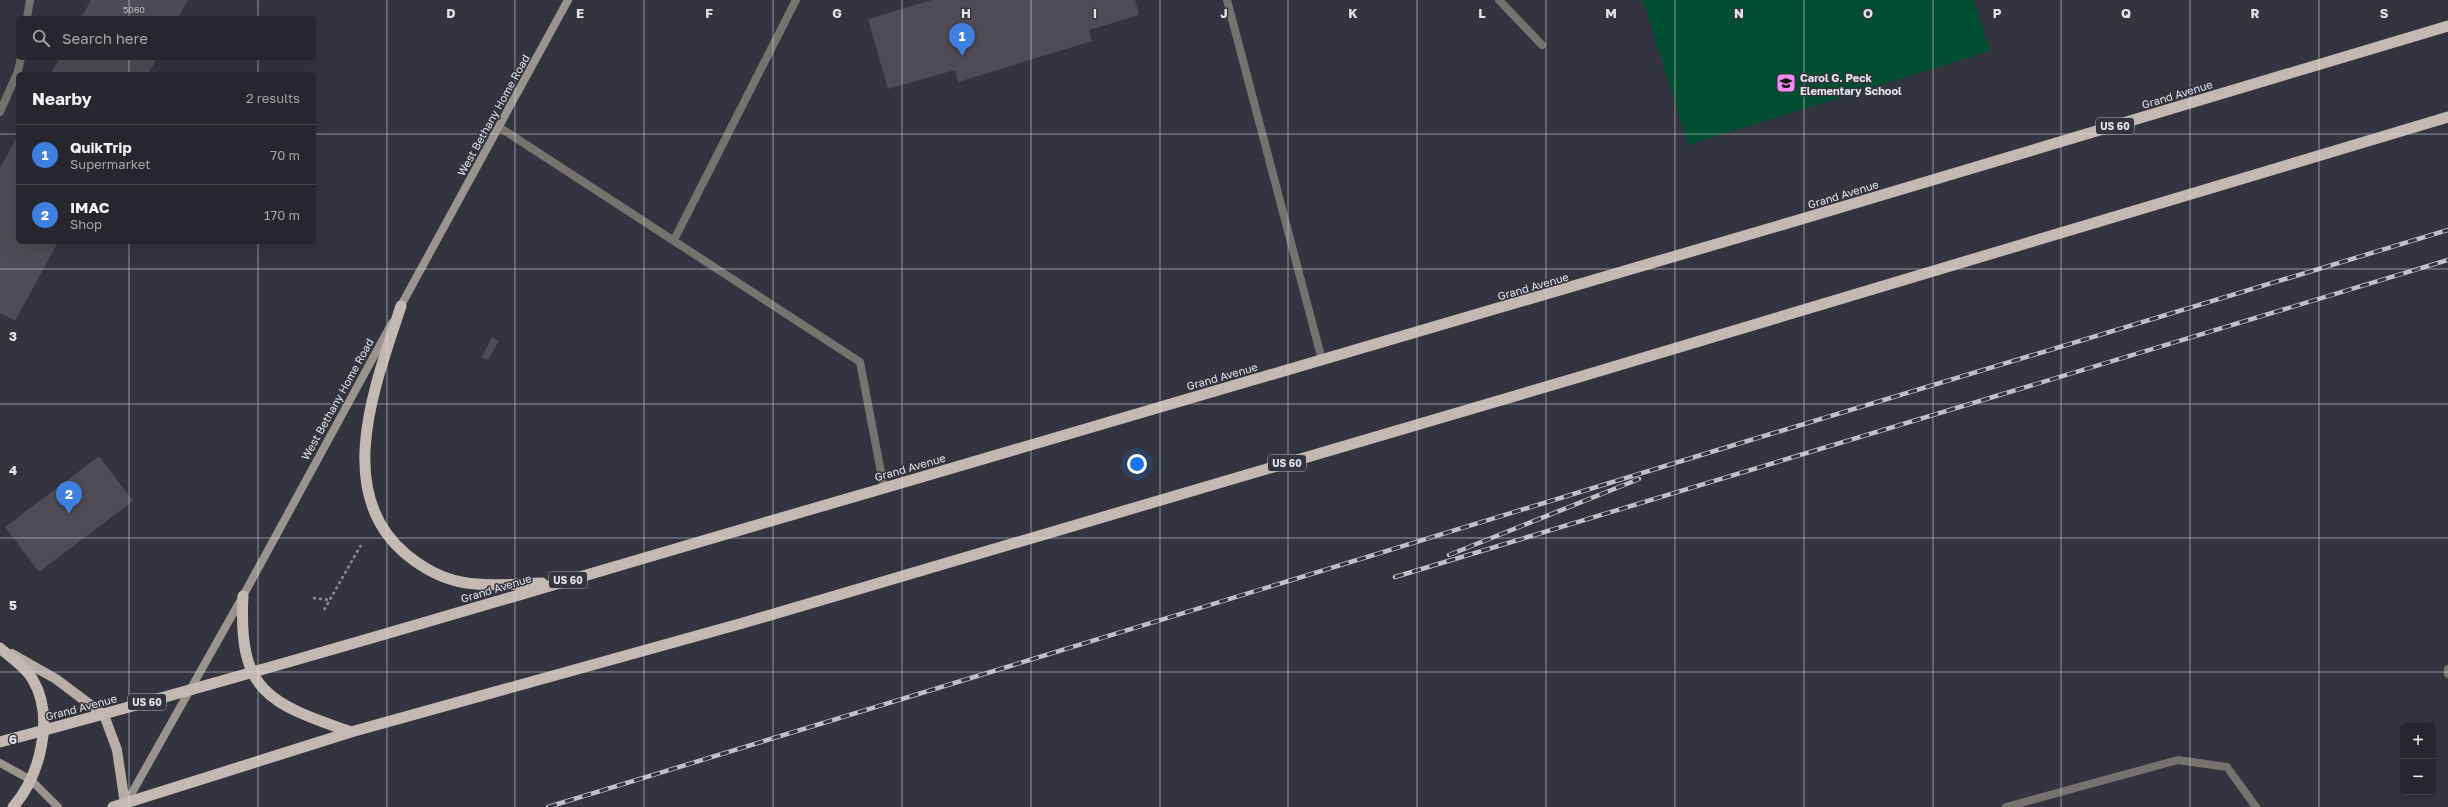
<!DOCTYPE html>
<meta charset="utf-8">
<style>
:root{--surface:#26272e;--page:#32333a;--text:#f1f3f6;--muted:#a4a5aa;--line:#42444a;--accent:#f08bf5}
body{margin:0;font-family:"Golos Text",sans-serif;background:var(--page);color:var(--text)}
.controls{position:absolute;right:12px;bottom:12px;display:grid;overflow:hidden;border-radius:6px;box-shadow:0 4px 16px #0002}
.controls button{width:36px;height:36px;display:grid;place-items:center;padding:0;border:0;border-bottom:1px solid var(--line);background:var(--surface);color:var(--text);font:20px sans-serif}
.you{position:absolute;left:1137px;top:464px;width:14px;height:14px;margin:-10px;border:3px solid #fff;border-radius:50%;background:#1a73e8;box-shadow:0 0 0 6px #1a73e833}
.badge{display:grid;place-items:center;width:26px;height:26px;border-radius:50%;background:var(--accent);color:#fff;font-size:13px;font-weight:700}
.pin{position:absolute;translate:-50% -33px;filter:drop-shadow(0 1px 2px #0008)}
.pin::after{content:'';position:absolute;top:21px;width:14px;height:12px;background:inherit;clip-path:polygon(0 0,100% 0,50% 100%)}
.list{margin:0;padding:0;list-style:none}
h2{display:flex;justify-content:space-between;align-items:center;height:52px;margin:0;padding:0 16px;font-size:17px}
h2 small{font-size:13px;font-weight:400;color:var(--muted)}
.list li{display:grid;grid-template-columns:26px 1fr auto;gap:12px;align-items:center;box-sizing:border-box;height:60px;padding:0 16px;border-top:1px solid var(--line)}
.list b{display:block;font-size:15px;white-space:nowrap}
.list p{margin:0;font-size:13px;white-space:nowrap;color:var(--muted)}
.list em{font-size:13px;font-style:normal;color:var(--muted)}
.icon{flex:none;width:22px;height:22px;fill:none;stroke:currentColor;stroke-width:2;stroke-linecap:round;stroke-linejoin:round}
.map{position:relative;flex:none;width:2448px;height:807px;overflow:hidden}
.search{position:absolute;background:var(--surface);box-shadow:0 4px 16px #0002;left:16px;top:16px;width:300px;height:44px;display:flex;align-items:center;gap:10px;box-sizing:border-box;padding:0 14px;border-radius:6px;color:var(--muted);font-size:15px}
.panel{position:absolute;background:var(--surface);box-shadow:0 4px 16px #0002;left:16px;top:72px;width:300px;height:172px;border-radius:6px}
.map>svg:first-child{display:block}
</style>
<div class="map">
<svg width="2448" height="807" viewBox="0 0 2448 807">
<rect width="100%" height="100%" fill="#33343d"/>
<path fill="#014d31" d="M1643 0H1974L1990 51 1688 145Z"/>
<path fill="#4f4b54" d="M91 0H188L178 18H81Z
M932 0H1135L1139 15 1089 30 1092 41 958 82 955 70 888 89 868 19Z
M59 58H157L148 74H51Z
M18 135V242H58L15 321 0 313V168Z
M492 337 499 341 488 360 482 357Z
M99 456 133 501 39 572 5 527Z"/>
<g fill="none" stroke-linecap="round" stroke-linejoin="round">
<path stroke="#8b8c94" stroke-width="2.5" stroke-dasharray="3 3" stroke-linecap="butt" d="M313 598 330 600
M324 610 361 545"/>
<path stroke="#76726f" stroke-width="8" d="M1227 0 1322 360
M1499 0 1542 45
M27 18 30 0
M0 112 18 71 21 58
M499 127 860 362 884 488
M674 240 796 0
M2448 669V674
M2006 807 2178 760 2227 767 2256 807"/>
<path stroke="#9a948f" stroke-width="8" d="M398 311 568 0
M0 763 31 780 58 807
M125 805 243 596 392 323"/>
<path stroke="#b6aea7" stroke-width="10" d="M12 654 56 679 104 715 117 750 125 804"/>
<path stroke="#c2bab2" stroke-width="11" d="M401 306C376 383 331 493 407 555 423 568 441 578 461 582 488 587 515 584 542 583
M243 596C238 692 268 703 351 732
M0 648C10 657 27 668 33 680 55 718 40 776 13 807
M0 742C293 664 583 575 874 491 1400 338 1924 184 2448 26
M113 807 351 732 743 623 1586 375 2448 117"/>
<g stroke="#c0c1c8" stroke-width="4.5">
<path id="rail" d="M1449 555 1639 479
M1395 577 2448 260
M548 807 1711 452 2448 230"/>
</g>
<use href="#rail" stroke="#33343d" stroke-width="3" stroke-dasharray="9" stroke-linecap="butt"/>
</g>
<path fill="none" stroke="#e2e3e9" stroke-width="1" stroke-opacity="0.55" d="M129 0V18M258 0V18M387 0V807M515 0V807M644 0V807M773 0V807M902 0V807M1031 0V807M1160 0V807M1288 0V807M1417 0V807M1546 0V807M1675 0V807M1804 0V807M1933 0V807M2061 0V807M2190 0V807M2319 0V807M129 58V74M258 58V74M0 134H18M314 134H2448M129 242V807M258 242V807M0 269H2448M0 404H2448M0 538H2448M0 672H2448"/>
<defs>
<g id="school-square" transform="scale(1)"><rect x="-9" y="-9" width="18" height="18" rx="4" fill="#f08bf5" stroke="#33343d"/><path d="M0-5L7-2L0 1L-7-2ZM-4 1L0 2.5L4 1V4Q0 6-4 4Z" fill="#111"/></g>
</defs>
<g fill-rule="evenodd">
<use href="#school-square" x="1786" y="83"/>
</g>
<g text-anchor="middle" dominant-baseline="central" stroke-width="3" stroke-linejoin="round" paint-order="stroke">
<g font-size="9" fill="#bdbdc4">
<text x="134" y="9">5060</text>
</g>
<g fill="#33343d" stroke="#aeaeb5" stroke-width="1">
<rect x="2096" y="118" width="38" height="16" rx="3"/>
<rect x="1268" y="455" width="38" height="16" rx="3"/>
<rect x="549" y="572" width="38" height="16" rx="3"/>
<rect x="128" y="694" width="38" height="16" rx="3"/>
</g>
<g font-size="10" font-weight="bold" fill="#e2e3e9">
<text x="2115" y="126">US 60</text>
<text x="1287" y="463">US 60</text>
<text x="568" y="580">US 60</text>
<text x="147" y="702">US 60</text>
</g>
<g font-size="11" font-weight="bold" fill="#e2e3e9" stroke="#33343d" text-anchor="start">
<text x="1800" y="77">Carol G. Peck<tspan x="1800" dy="13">Elementary School</tspan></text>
</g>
<g font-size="11" fill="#e2e3e9" stroke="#33343d">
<text transform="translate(2177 94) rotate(-17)">Grand Avenue</text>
<text transform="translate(493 115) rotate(-61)">West Bethany Home Road</text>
<text transform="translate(1843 194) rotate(-17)">Grand Avenue</text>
<text transform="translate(1533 286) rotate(-16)">Grand Avenue</text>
<text transform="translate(1222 376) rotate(-16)">Grand Avenue</text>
<text transform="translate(337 399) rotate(-61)">West Bethany Home Road</text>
<text transform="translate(910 467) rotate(-16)">Grand Avenue</text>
<text transform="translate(496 588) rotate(-17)">Grand Avenue</text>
<text transform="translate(81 707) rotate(-15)">Grand Avenue</text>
</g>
</g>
<g font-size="13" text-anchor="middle" font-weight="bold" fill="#e2e3e9" stroke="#33343d" stroke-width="3" stroke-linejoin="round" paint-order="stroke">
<text x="451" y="18">D</text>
<text x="580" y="18">E</text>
<text x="709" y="18">F</text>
<text x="837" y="18">G</text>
<text x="966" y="18">H</text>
<text x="1095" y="18">I</text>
<text x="1224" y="18">J</text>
<text x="1353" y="18">K</text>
<text x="1482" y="18">L</text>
<text x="1611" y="18">M</text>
<text x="1739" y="18">N</text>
<text x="1868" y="18">O</text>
<text x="1997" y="18">P</text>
<text x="2126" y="18">Q</text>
<text x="2255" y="18">R</text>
<text x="2384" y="18">S</text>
<text x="13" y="341">3</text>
<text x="13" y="475">4</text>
<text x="13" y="610">5</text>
<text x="13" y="744">6</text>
</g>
</svg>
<div class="controls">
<button>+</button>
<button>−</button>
</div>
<div class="you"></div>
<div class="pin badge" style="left:962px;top:56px;background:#3f7fe0">1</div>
<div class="pin badge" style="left:69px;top:514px;background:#3f7fe0">2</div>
<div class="search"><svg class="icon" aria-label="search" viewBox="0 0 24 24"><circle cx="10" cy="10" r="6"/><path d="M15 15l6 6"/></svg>Search here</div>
<section class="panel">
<h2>Nearby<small>2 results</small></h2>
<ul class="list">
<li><span class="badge" style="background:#3f7fe0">1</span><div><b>QuikTrip</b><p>Supermarket</p></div><em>70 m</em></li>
<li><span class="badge" style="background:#3f7fe0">2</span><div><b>IMAC</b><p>Shop</p></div><em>170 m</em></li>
</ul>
</section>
</div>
